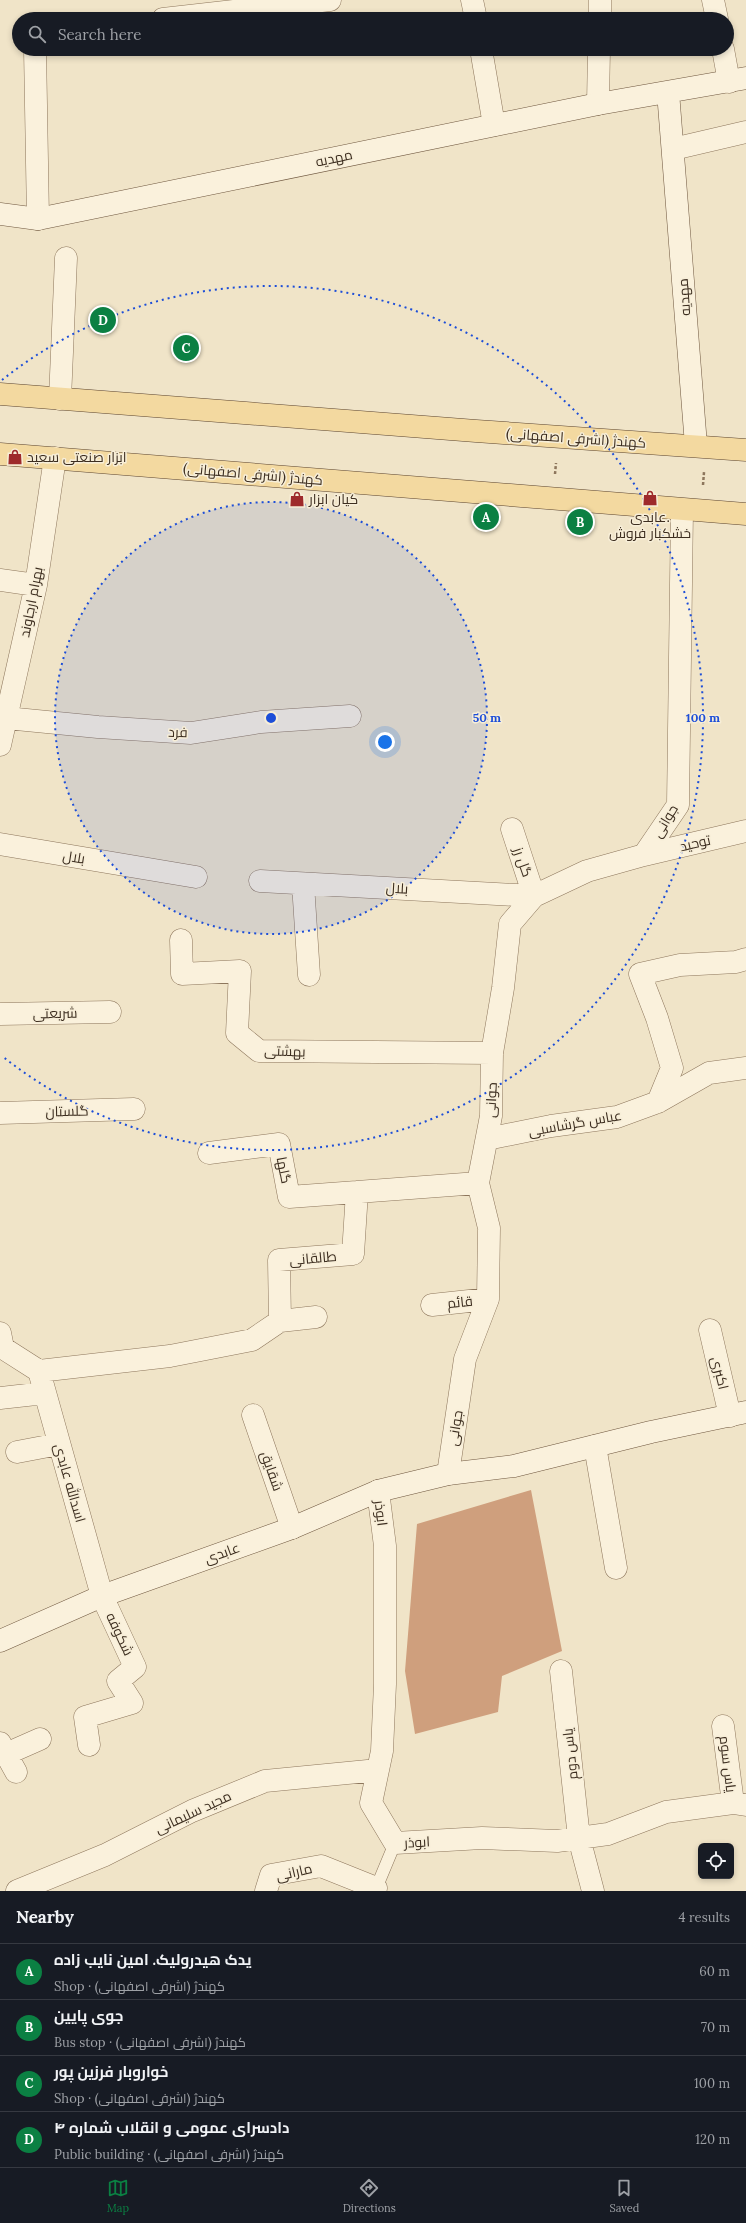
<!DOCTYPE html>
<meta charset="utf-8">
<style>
:root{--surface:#171b24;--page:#242831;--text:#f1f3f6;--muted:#9ea1a6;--line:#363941;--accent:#0b8043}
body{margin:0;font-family:Lora,Cairo,serif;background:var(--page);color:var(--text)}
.controls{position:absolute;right:12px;bottom:12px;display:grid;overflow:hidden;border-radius:6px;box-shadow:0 2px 6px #0003}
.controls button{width:36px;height:36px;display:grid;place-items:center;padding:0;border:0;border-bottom:1px solid var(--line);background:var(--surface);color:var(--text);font:20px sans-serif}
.you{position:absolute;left:385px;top:742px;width:14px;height:14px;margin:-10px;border:3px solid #fff;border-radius:50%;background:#1a73e8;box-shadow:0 0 0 6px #1a73e833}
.badge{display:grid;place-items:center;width:26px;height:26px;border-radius:50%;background:var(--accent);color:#fff;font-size:13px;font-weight:700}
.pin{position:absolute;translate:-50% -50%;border:2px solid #fff;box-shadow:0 1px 4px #0006}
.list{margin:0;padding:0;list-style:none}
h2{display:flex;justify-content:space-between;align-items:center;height:52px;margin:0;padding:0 16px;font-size:17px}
h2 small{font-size:13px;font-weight:400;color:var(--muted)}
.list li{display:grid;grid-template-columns:26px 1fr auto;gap:12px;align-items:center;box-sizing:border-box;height:56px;padding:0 16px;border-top:1px solid var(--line)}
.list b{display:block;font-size:15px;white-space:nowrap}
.list p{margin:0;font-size:13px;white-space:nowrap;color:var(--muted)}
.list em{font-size:13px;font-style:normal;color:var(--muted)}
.icon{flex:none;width:22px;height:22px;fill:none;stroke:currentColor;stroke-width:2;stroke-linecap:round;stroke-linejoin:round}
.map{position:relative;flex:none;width:746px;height:1891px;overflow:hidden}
.search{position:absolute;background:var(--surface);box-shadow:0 2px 6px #0003;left:12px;right:12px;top:12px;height:44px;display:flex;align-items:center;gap:10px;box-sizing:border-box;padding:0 14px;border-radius:22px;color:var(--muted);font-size:15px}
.sheet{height:276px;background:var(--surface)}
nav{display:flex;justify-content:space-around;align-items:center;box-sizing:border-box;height:56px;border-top:1px solid var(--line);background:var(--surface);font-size:11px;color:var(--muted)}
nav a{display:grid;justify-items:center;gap:2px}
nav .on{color:var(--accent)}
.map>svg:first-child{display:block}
</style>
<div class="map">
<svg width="746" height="1891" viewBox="0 0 746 1891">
<rect width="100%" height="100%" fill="#f0e4c8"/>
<path fill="#cf9f7d" d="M531 1490 562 1651 502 1676 498 1712 415 1734 405 1671 417 1524Z"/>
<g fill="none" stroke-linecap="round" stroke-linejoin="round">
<g stroke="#8d765c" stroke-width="13">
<path id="lane" d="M375 1891 395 1843"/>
</g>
<g stroke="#8d765c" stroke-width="23">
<path id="street" d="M472 0 476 19
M713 0 717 19
M163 19 330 0
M600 19V0
M35 49 38 219
M481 49 494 125
M723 49 729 82
M598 104 599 49
M673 149 746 132
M60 399 66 258
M0 580 36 585
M6 718 98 727 191 733 261 722 350 716
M0 745 36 585 55 458
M0 844 196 877
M644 855 746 831
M260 881 534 896 512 829
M303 884 309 975
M181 940 182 974 240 971 237 1033 259 1051 492 1053
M0 1014 110 1012
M658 1102 709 1073 746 1068
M0 1113 134 1109
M487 1139 551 1126 617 1117 658 1102 672 1068 657 1018 640 974 680 965 736 962 746 959
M209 1153 279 1144 289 1197 357 1192
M432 1305 488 1299
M280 1321 316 1317
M710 1330 730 1416
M0 1333 3 1348 39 1371
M39 1371 170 1356 252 1340 280 1321 279 1260 353 1254 357 1192 478 1183
M39 1371 102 1596 135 1667 118 1681 132 1703 85 1717 89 1745
M0 1398 45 1393
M253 1415 292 1528
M595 1446 616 1568
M17 1452 59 1444
M448 1474 465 1359 488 1299 489 1228 478 1183 491 1116 492 1053 503 988 510 924 534 896 587 871 644 855 678 805 682 510
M378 1491 385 1546V1684L382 1751 371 1803 395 1843 482 1838 557 1841 608 1834 666 1812 733 1803 746 1805
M561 1671 579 1838 593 1891
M723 1726 733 1803
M0 1743 16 1772
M6 1754 40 1739
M17 1891 105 1855 192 1811 265 1781 378 1770
M266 1891 271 1875 321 1866 376 1888"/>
</g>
<g stroke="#6f573f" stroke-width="23">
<path id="secondary" d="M668 92 696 445
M0 214 38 219 598 104 746 78
M0 1641 102 1596 292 1528 378 1491 448 1474 514 1466 651 1432 746 1412"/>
</g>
<g stroke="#5b4430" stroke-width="23">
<path id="primary" d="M0 394 476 431 746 450
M0 454 746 514"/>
</g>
<path stroke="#8d765c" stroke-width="2.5" stroke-dasharray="3 2" stroke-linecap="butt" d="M555 474 556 463
M703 485 704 472"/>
<use href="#lane" stroke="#faf1dc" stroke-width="12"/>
<use href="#street" stroke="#faf1dc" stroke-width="22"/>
<use href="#secondary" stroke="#faf1dc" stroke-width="22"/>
<use href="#primary" stroke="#f3d9a0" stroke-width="22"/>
</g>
<circle cx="271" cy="718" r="216" fill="#1d4ed8" fill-opacity=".12"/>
<g fill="none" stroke="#1d4ed8" stroke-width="2" stroke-dasharray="2 4">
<circle cx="271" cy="718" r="216"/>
<path d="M2 380A432 432 0 1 1 2 1056"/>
</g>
<defs>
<g id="shop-bare" transform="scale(1.2)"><path d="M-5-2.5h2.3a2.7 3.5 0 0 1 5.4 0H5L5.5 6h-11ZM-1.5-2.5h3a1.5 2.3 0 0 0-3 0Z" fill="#9e2a2b" stroke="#f7eed8" stroke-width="2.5" paint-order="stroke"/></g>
</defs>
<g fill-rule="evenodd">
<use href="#shop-bare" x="15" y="457"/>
<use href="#shop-bare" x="650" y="498"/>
<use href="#shop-bare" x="297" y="499"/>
</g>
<g text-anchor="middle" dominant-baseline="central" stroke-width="3" stroke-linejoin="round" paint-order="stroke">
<g font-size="14" fill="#3d2e20" stroke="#f7eed8">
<text transform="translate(334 158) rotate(-12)">مهدیه</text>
<text transform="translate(684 297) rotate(-94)">مهدیه</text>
<text transform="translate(576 438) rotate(4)">کهندژ (اشرفی اصفهانی)</text>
<text transform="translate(253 474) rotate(5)">کهندژ (اشرفی اصفهانی)</text>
<text transform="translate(31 602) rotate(-79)">بهرام ارجاوند</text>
<text transform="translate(178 732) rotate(2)">فرد</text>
<text transform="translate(665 821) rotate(-59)">جوانی</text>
<text transform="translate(695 843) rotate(-13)">توحید</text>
<text transform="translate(74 857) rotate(9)">بلال</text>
<text transform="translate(523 862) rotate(71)">گل رز</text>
<text transform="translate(397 888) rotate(3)">بلال</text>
<text transform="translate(55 1013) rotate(-1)">شریعتی</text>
<text transform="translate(285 1051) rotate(2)">بهشتی</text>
<text transform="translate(491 1100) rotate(-87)">جوانی</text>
<text transform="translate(67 1111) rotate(-1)">گلستان</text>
<text transform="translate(575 1123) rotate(-10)">عباس گرشاسبی</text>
<text transform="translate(284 1170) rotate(79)">گلها</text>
<text transform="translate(313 1258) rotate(-5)">طالقانی</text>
<text transform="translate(460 1302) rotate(-6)">قائم</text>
<text transform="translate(720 1373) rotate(76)">اکبری</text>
<text transform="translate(455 1428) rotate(-81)">جوانی</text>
<text transform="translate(272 1471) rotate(71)">شقایق</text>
<text transform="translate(70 1483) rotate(74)">اسدالله عابدی</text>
<text transform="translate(381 1513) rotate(83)">ابوذر</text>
<text transform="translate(222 1553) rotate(-20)">عابدی</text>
<text transform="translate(120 1634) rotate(65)">شکوفه</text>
<text transform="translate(570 1754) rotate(-96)">یاس دوم</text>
<text transform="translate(728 1764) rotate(83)">یاس سوم</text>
<text transform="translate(193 1812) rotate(-25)">مجید سلیمانی</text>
<text transform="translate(417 1842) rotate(-3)">ابوذر</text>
<text transform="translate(294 1872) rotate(-13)">مارانی</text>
</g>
<g font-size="14" fill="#3d2e20" stroke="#f7eed8" text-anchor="start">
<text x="27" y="457">ابزار صنعتی سعید</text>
<text x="309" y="499">کیان ابزار</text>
<text x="650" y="517" text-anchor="middle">عابدی.<tspan x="650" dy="16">خشکبار فروش</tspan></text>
</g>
</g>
<circle cx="271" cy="718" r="6" fill="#1d4ed8" stroke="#f7eed8" stroke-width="2"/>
<g font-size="12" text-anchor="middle" font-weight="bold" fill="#1d4ed8" stroke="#f7eed8" stroke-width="3" stroke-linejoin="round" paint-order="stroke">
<text x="487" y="722">50 m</text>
<text x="703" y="722">100 m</text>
</g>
</svg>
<div class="controls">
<button><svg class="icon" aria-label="locate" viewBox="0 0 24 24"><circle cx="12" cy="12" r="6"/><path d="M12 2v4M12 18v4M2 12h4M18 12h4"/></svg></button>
</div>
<div class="you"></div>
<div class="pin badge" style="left:486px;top:517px">A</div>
<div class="pin badge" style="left:580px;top:522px">B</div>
<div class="pin badge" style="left:186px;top:348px">C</div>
<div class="pin badge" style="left:103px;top:320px">D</div>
<div class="search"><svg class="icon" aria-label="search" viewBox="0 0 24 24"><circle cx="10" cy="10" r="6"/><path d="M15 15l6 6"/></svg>Search here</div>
</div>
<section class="sheet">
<h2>Nearby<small>4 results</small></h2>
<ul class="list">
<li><span class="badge">A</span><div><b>یدک هیدرولیک. امین نایب زاده</b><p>Shop · کهندژ (اشرفی اصفهانی)</p></div><em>60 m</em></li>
<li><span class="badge">B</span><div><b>جوی پایین</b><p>Bus stop · کهندژ (اشرفی اصفهانی)</p></div><em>70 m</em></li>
<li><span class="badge">C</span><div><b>خواروبار فرزین پور</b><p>Shop · کهندژ (اشرفی اصفهانی)</p></div><em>100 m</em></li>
<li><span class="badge">D</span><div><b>دادسرای عمومی و انقلاب شماره ۴</b><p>Public building · کهندژ (اشرفی اصفهانی)</p></div><em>120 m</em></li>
</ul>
</section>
<nav>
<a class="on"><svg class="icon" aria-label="map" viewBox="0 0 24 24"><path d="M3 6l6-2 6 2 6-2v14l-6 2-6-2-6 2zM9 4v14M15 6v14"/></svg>Map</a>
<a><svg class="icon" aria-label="directions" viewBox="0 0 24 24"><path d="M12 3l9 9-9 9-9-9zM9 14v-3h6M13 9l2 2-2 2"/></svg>Directions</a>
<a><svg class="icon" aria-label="saved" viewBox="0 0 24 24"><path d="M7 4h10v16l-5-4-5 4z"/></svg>Saved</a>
</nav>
